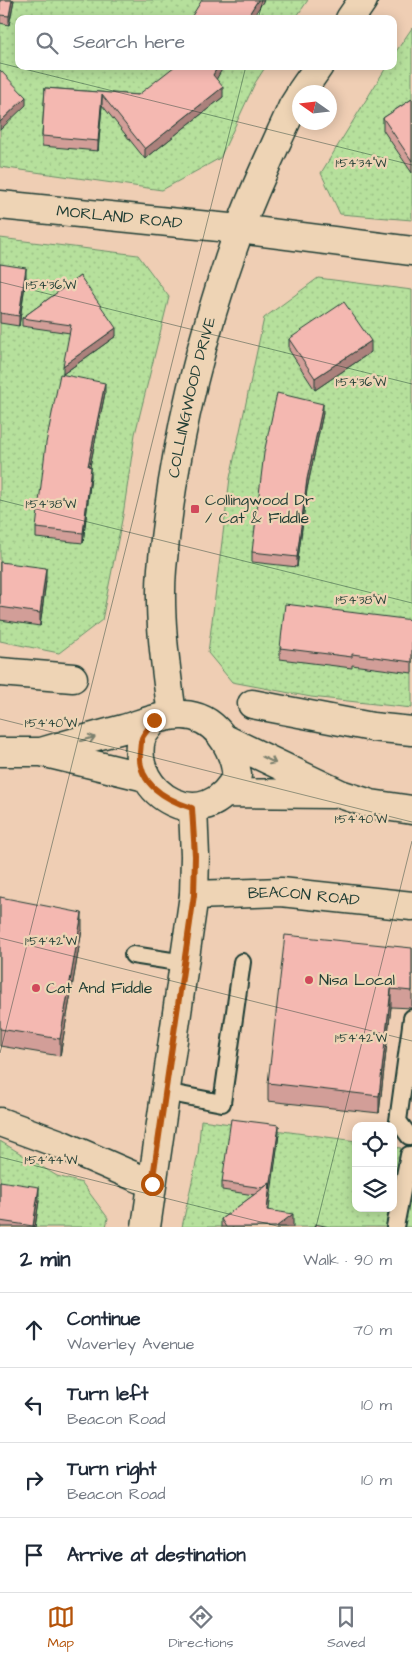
<!DOCTYPE html>
<meta charset="utf-8">
<style>
:root{--surface:#fff;--page:#f2f2f3;--text:#1f2937;--muted:#747a83;--line:#e0e1e3;--accent:#b45309}
body{margin:0;font-family:"Architects Daughter",sans-serif;background:var(--page);color:var(--text)}
.controls{position:absolute;right:15px;bottom:15px;display:grid;overflow:hidden;border-radius:10px;box-shadow:0 2px 12px #0003}
.controls button{width:45px;height:45px;display:grid;place-items:center;padding:0;border:0;border-bottom:1px solid var(--line);background:var(--surface);color:var(--text);font:25px sans-serif}
.compass{position:absolute;left:292px;top:85px;width:45px;height:45px;border-radius:50%;background:var(--surface);box-shadow:0 2px 12px #0003;rotate:284deg}
.stop{position:absolute;width:15px;height:15px;margin:-11px;border:4px solid #b45309;border-radius:50%;background:#fff}
.stop.end{background:#b45309;border-color:#fff;box-shadow:0 1px 5px #0008}
.list{margin:0;padding:0;list-style:none}
h2{display:flex;justify-content:space-between;align-items:center;height:65px;margin:0;padding:0 20px;font-size:21px}
h2 small{font-size:16px;font-weight:400;color:var(--muted)}
.list li{display:grid;grid-template-columns:32px 1fr auto;gap:15px;align-items:center;box-sizing:border-box;height:75px;padding:0 20px;border-top:1px solid var(--line)}
.list b{display:block;font-size:19px;white-space:nowrap}
.list p{margin:0;font-size:16px;white-space:nowrap;color:var(--muted)}
.list em{font-size:16px;font-style:normal;color:var(--muted)}
.icon{flex:none;width:28px;height:28px;fill:none;stroke:currentColor;stroke-width:2;stroke-linecap:round;stroke-linejoin:round}
.map{position:relative;flex:none;width:412px;height:1227px;overflow:hidden}
.search{position:absolute;background:var(--surface);box-shadow:0 2px 12px #0003;left:15px;right:15px;top:15px;height:55px;display:flex;align-items:center;gap:12px;box-sizing:border-box;padding:0 18px;border-radius:10px;color:var(--muted);font-size:19px}
.sheet{height:365px;background:var(--surface)}
nav{display:flex;justify-content:space-around;align-items:center;box-sizing:border-box;height:70px;border-top:1px solid var(--line);background:var(--surface);font-size:14px;color:var(--muted)}
nav a{display:grid;justify-items:center;gap:2px}
nav .on{color:var(--accent)}
.map>svg:first-child{display:block}
</style>
<div class="map">
<svg width="412" height="1227" viewBox="0 0 412 1227">
<defs>
<pattern id="park-dots" width="8" height="8" patternUnits="userSpaceOnUse" patternTransform="scale(1.25)"><rect width="8" height="8" fill="#b6e09c"/><path d="M2 2h.1M6 6h.1" fill="none" stroke="#9cc187" stroke-width="1.8" stroke-linecap="round"/></pattern>
</defs>
<rect width="100%" height="100%" fill="#efceb4"/>
<filter id="ink" filterUnits="userSpaceOnUse"><feTurbulence type="fractalNoise" baseFrequency=".02" numOctaves="2"/><feDisplacementMap in="SourceGraphic" scale="10" xChannelSelector="R" yChannelSelector="G"/><feConvolveMatrix kernelMatrix="1 2 1 2 8 2 1 2 1" color-interpolation-filters="sRGB"/></filter>
<g filter="url(#ink)">
<path fill="url(#park-dots)" stroke="#6a8e68" d="M0 0H308L295 19H19V66H266L255 83 220 158 162 190 0 167Z
M412 28V220L340 214 321 173 387 66H393V56Z
M0 238 138 255 169 297 135 434 123 515 102 620 59 653 0 641Z
M318 278 412 290V708L311 697 232 682 208 653 230 478 264 318Z
M201 1120 356 1141V1208H390L387 1227H182L198 1154Z
M0 1141 57 1176 82 1183 108 1218 106 1227H0Z
M393 1147 401 1148 393 1190Z
M412 1181V1227H404L412 1182Z"/>
<g fill="none" stroke-linecap="round" stroke-linejoin="round">
<g stroke="#1f3d34" stroke-width="20">
<path id="lane" d="M133 955 184 963
M412 1018 398 1121 409 1136H412
M165 1092 222 1103 242 962
M395 1227 409 1155H412"/>
</g>
<g stroke="#1f3d34" stroke-width="31">
<g id="street">
<path d="M350 19 363 0"/>
<path d="M301 92 319 66"/>
<path id="s1" d="M0 205 239 229 412 251"/>
<path d="M0 672 73 678"/>
<path d="M252 704 372 727 412 731"/>
<path id="s2" d="M172 715C166 669 158 615 162 569 172 453 200 339 239 231 254 188 275 147 293 106L300 95"/>
<path id="s3" d="M194 895 281 892 412 906"/>
<path d="M0 1122 60 1144 152 1184"/>
<path d="M146 1227 194 895 195 856 193 808"/>
</g>
</g>
<g stroke="#1f3d34" stroke-width="31">
<path id="secondary" d="M225 739 340 794 371 804 412 810
M0 752H41L145 777
M41 752C68 744 96 736 123 729 141 724 164 714 183 715 215 716 233 746 237 775 206 840 128 794 141 739 143 733 150 726 154 720
M227 793 333 794"/>
</g>
<use href="#lane" stroke="#eed4b5" stroke-width="16"/>
<use href="#street" stroke="#eed4b5" stroke-width="28"/>
<use href="#secondary" stroke="#eed4b5" stroke-width="28"/>
</g>
<path fill="#d29e98" stroke="#1f3d34" d="M0 0H14L9 25 0 23Z
M216 79 223 97 145 159 102 105 98 151 42 146V136L45 88 138 95Z
M412 99V173L383 130V118Z
M0 264 26 278 19 326 0 323Z
M80 276 116 336 63 374 70 333 22 326V318Z
M289 339 371 352 315 390 289 350Z
M105 393 90 466 91 476 83 543 36 538V528Z
M323 413 307 489 297 567 252 562V552Z
M0 562 46 581 40 626 0 620Z
M412 620V673L352 665V668L280 659V648Z
M0 897 82 930 60 1056 0 1046Z
M412 948V1008L391 1007 379 1113 268 1101V1083Z
M279 1134 268 1210 293 1227H221V1219L254 1195 222 1190V1182Z
M0 1181 39 1201 35 1227H0Z"/>
<path fill="#ab817c" stroke="#1f3d34" d="M12 0H14L9 25V16Z
M258 0H264L252 19H246Z
M218 66H224L213 85V75Z
M223 87V97L145 159V149Z
M102 95V105L98 151V141Z
M26 97V105L0 130V122Z
M26 268V278L19 326V316Z
M116 328V336L63 374V366Z
M371 341V352L315 390V378Z
M105 383V393L88 476V466Z
M323 404V413L307 489 297 567V557L307 479Z
M91 467V476L83 543V533Z
M46 568V581L40 626V613Z
M82 913V930L60 1056V1039Z
M391 989V1007L379 1113V1096Z
M279 1125V1134L267 1224V1210Z
M39 1187V1201L35 1227H33Z
M293 1214V1227H276Z"/>
<path fill="#f4b8b1" stroke="#1f3d34" d="M0 0H12L9 16 0 15Z
M202 0H258L246 19H190Z
M175 66H218L213 75 223 87 145 149 102 95 98 141 42 136 45 88 138 95Z
M0 70 26 97 0 122Z
M412 99V161L383 118Z
M0 264 26 268 19 316 0 313Z
M80 276 116 328 63 366 71 325 22 318Z
M344 302 371 341 315 378 289 339Z
M60 374 105 383 88 466 91 467 83 533 36 528 46 443Z
M277 393 323 404 307 479 297 557 252 552 264 453Z
M0 562 46 568 40 613 0 607Z
M285 604 412 620V662L352 654V657L280 648Z
M0 897 82 913 60 1039 0 1029Z
M285 935 412 948V991L391 989 379 1096 268 1083Z
M231 1119 279 1125 270 1189V1183L263 1188 222 1182Z
M0 1181 39 1187 33 1226 0 1221Z
M270 1183 267 1210 293 1214 276 1227H226L221 1219Z
M315 1224 330 1227H314Z"/>
<defs><path id="oneway-shaft" d="M-6 0H5M1.5-3L5.5 0L1.5 3" fill="none" stroke-width="1.6" stroke-linecap="round" stroke-linejoin="round" transform="scale(1.25)"/></defs>
<g stroke="#7c816e">
<use href="#oneway-shaft" transform="translate(88 739) rotate(-16)"/>
<use href="#oneway-shaft" transform="translate(269 760) rotate(26)"/>
</g>
</g>
<g fill="none" stroke-linecap="round" stroke-linejoin="round" filter="url(#ink)">
<path stroke="#b45309" stroke-width="6" d="M152 1184 194 895 195 856 192 808C167 800 137 784 140 752 141 747 140 741 143 736 146 731 151 726 154 720"/>
</g>
<path fill="none" stroke="#1f3d34" stroke-width="1" stroke-opacity="0.45" d="M258 19 263 0M0 63 412 165M0 282 412 384M0 500 412 603M0 719 412 822M0 938 412 1041M0 1053 246 66M0 1157 281 1227M316 1227 412 841"/>
<g fill="#d1495b" stroke="#eed4b5" stroke-width="2">
<rect x="190" y="504" width="10" height="10" rx="2.5"/>
<circle cx="309" cy="980" r="5"/>
<circle cx="36" cy="988" r="5"/>
</g>
<g text-anchor="middle" dominant-baseline="central" stroke-width="4.5" stroke-linejoin="round" paint-order="stroke">
<g font-size="16" fill="#1f3d34" stroke="#eed4b5">
<text stroke="none"><textPath href="#s1" startOffset="120">MORLAND ROAD</textPath></text>
<text stroke="none"><textPath href="#s2" startOffset="321">COLLINGWOOD DRIVE</textPath></text>
<text stroke="none"><textPath href="#s3" startOffset="110">BEACON ROAD</textPath></text>
</g>
<g font-size="16" fill="#1f3d34" stroke="#eed4b5" text-anchor="start">
<text x="205" y="500">Collingwood Dr<tspan x="205" dy="18">/ Cat &amp; Fiddle</tspan></text>
<text x="319" y="980">Nisa Local</text>
<text x="46" y="988">Cat And Fiddle</text>
</g>
</g>
<g font-size="12" text-anchor="middle" fill="#1f3d34" stroke="#eed4b5" stroke-width="4.5" stroke-linejoin="round" paint-order="stroke">
<text x="361" y="167">1°54'34"W</text>
<text x="51" y="289">1°54'36"W</text>
<text x="361" y="386">1°54'36"W</text>
<text x="51" y="508">1°54'38"W</text>
<text x="361" y="604">1°54'38"W</text>
<text x="51" y="727">1°54'40"W</text>
<text x="361" y="823">1°54'40"W</text>
<text x="51" y="945">1°54'42"W</text>
<text x="361" y="1042">1°54'42"W</text>
<text x="51" y="1164">1°54'44"W</text>
</g>
</svg>
<div class="controls">
<button><svg class="icon" aria-label="locate" viewBox="0 0 24 24"><circle cx="12" cy="12" r="6"/><path d="M12 2v4M12 18v4M2 12h4M18 12h4"/></svg></button>
<button><svg class="icon" aria-label="layers" viewBox="0 0 24 24"><path d="M12 4l9 5-9 5-9-5zM3 14l9 5 9-5"/></svg></button>
</div>
<svg class="compass" viewBox="-18 -18 36 36"><path d="M0-13l5 13h-10z" fill="#e53935"/><path d="M0 13l5-13h-10z" fill="#747a83"/></svg>
<div class="stop" style="left:152px;top:1184px"></div>
<div class="stop end" style="left:154px;top:720px"></div>
<div class="search"><svg class="icon" aria-label="search" viewBox="0 0 24 24"><circle cx="10" cy="10" r="6"/><path d="M15 15l6 6"/></svg>Search here</div>
</div>
<section class="sheet">
<h2>2 min<small>Walk · 90 m</small></h2>
<ul class="list">
<li><svg class="icon" aria-label="ahead" viewBox="0 0 24 24"><path d="M12 20V5M6 11l6-6 6 6"/></svg><div><b>Continue</b><p>Waverley Avenue</p></div><em>70 m</em></li>
<li><svg class="icon" aria-label="left" viewBox="0 0 24 24"><path d="M17 20v-9H6M10 6l-5 5 5 5"/></svg><div><b>Turn left</b><p>Beacon Road</p></div><em>10 m</em></li>
<li><svg class="icon" aria-label="right" viewBox="0 0 24 24"><path d="M7 20v-9h11M14 6l5 5-5 5"/></svg><div><b>Turn right</b><p>Beacon Road</p></div><em>10 m</em></li>
<li><svg class="icon" aria-label="arrive" viewBox="0 0 24 24"><path d="M6 21V4h12l-3 4 3 4H6"/></svg><div><b>Arrive at destination</b></div></li>
</ul>
</section>
<nav>
<a class="on"><svg class="icon" aria-label="map" viewBox="0 0 24 24"><path d="M3 6l6-2 6 2 6-2v14l-6 2-6-2-6 2zM9 4v14M15 6v14"/></svg>Map</a>
<a><svg class="icon" aria-label="directions" viewBox="0 0 24 24"><path d="M12 3l9 9-9 9-9-9zM9 14v-3h6M13 9l2 2-2 2"/></svg>Directions</a>
<a><svg class="icon" aria-label="saved" viewBox="0 0 24 24"><path d="M7 4h10v16l-5-4-5 4z"/></svg>Saved</a>
</nav>
